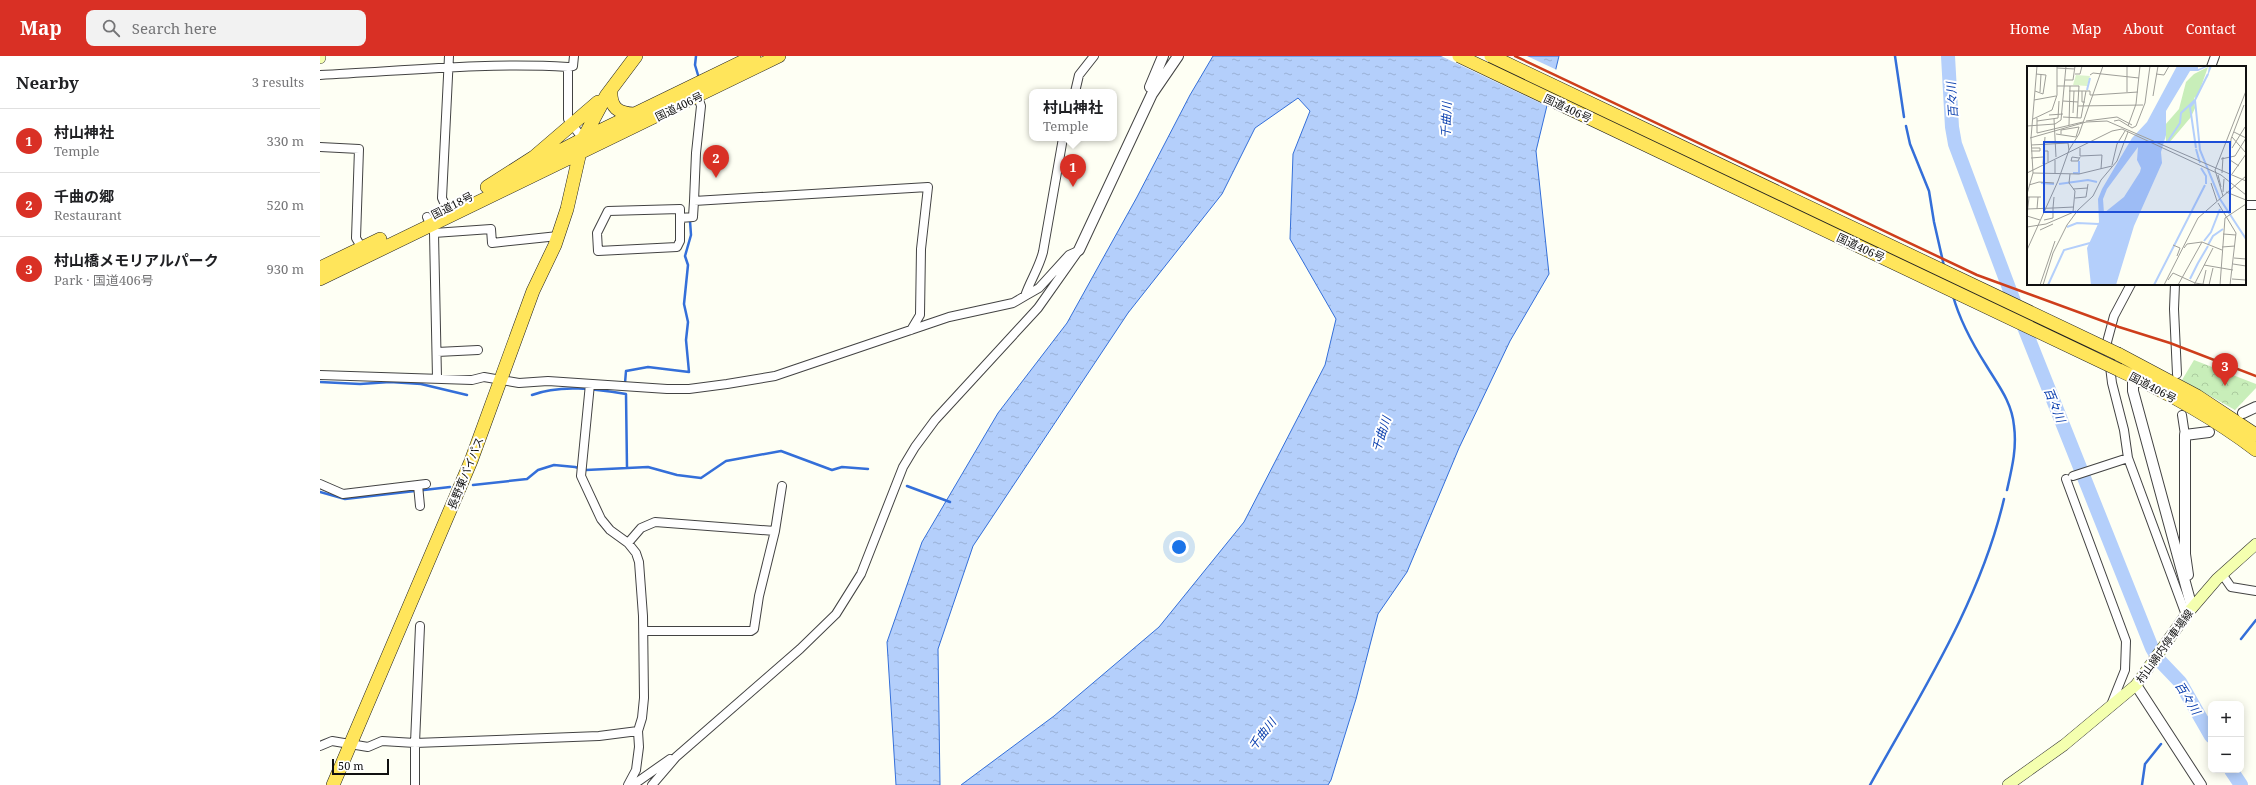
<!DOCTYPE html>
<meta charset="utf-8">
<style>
:root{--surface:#fff;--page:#f2f2f2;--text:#202124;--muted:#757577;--line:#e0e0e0;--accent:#d93025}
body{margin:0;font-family:"Noto Serif","Noto Sans JP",serif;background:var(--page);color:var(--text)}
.controls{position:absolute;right:12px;bottom:12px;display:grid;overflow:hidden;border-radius:8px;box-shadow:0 2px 10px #0003}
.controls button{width:36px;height:36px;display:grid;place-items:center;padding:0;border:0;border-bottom:1px solid var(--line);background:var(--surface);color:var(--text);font:20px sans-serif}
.scale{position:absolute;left:12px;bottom:10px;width:57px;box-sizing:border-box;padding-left:4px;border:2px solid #101010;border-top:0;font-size:11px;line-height:14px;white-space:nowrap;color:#101010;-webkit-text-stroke:3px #fff;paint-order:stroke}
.you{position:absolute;left:859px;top:491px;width:14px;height:14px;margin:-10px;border:3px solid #fff;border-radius:50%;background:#1a73e8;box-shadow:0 0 0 6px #1a73e833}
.badge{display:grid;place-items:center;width:26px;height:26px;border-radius:50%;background:var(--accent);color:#fff;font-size:13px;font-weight:700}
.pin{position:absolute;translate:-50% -33px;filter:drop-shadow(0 1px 2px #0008)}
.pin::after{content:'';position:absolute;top:21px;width:14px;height:12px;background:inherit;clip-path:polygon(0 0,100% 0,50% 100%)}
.popup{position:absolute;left:709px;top:33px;width:88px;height:52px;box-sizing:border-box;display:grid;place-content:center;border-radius:8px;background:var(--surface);filter:drop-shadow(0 1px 3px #0005);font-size:13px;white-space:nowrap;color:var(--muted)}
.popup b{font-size:15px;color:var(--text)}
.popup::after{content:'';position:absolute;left:50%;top:100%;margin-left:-8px;border:8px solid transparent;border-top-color:var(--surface)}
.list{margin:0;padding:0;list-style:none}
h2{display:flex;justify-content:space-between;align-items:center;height:52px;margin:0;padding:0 16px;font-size:17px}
h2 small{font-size:13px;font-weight:400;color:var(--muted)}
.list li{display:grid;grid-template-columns:26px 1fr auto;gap:12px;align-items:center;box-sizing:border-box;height:64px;padding:0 16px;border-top:1px solid var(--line)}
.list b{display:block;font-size:15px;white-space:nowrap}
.list p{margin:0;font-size:13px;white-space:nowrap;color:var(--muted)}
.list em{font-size:13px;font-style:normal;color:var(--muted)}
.icon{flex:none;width:22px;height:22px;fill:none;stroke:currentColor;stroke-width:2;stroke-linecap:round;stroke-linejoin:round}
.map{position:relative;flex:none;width:1936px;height:729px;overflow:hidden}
header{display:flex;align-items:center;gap:24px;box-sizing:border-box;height:56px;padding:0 20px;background:var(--accent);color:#fff}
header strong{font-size:19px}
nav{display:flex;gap:22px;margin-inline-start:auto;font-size:14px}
.search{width:280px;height:36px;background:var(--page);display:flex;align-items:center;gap:10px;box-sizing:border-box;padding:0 14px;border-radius:8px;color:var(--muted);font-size:15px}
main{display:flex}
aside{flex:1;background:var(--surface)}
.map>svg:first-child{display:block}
</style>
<header>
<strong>Map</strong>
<div class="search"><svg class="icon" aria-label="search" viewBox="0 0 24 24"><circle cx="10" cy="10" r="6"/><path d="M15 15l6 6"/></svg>Search here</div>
<nav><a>Home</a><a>Map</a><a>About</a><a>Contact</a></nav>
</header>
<main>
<aside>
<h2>Nearby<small>3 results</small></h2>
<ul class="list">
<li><span class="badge">1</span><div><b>村山神社</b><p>Temple</p></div><em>330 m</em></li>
<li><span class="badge">2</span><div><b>千曲の郷</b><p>Restaurant</p></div><em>520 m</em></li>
<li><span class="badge">3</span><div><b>村山橋メモリアルパーク</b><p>Park · 国道406号</p></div><em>930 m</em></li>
</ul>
</aside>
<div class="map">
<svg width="1936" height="729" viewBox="0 0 1936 729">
<defs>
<pattern id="park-crowns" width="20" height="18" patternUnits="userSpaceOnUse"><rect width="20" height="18" fill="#c8eeb9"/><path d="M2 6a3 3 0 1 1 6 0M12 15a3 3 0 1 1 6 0" fill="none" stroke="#abcb9e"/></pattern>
<pattern id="water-ripples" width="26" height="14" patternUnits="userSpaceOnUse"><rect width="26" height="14" fill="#b4cffb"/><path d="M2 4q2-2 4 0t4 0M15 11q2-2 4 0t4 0" fill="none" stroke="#9ab1d6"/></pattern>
</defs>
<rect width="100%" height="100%" fill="#fefff4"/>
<path fill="url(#park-crowns)" d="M1874 304 1936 328V332L1915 354 1862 324Z"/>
<path fill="url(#water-ripples)" stroke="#346fd9" d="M893 0H1239L1216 95 1229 218 1190 285 1139 392 1087 516 1058 558 1036 643 1011 724 1008 729H641L734 660 839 571 924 466 1005 309 1016 263 970 183 973 98 990 55 978 42 935 72 902 138 808 257 653 490 618 593 620 729H576L567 586 602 486 678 357 747 267 817 141 870 39Z"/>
<path fill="#fefff4" d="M1121 0H1207L1237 14 1229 51Z"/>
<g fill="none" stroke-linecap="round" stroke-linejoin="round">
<path stroke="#346fd9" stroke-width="2.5" d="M376 0 375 9 378 19
M1575 0 1584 61
M1586 70 1590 88 1609 135 1614 166 1624 210
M1633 240C1640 265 1652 287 1666 309 1678 329 1692 346 1694 370 1697 392 1692 412 1687 434
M0 326 40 328 70 326 101 328 147 339
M305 327 306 315 328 311 369 316 366 284 368 266 364 248 368 209 365 200 371 179 370 165
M212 339C240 328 276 333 306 338L307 412
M153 429 207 423 218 414 234 409 255 411 266 414 328 411 357 419 381 422 406 405 461 395 512 414 522 411 548 413
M587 430 630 446
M0 436 25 443 130 431
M1921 583 1936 564
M1550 729C1601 637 1660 546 1684 443
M1822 729 1825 708 1841 688"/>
<path stroke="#b4cffb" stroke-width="14" d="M1628 0 1632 71 1635 88 1698 256 1832 592 1839 604 1860 626 1891 680
M1911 714 1921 729"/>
<g stroke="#434343" stroke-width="10">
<path id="minor" d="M248 11 253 10 254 0
M1891 11 1895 0
M0 19C83 15 165 6 248 11V63L263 83
M376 35 381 50 376 97 374 145 608 131 601 193 600 259 591 274
M755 36 759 19 774 0
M743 82 723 196C719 212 710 225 705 240L719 232 749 199 758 195
M0 91 39 93 36 182 43 194
M1925 149H1936
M126 151 122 142 129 0
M107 161 114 177 117 322
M360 162V153L288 155 277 177 278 195 357 191 360 185V162L373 161 374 145
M114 177 171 173 172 187 238 180
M1811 228 1794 260 1787 286 1792 327 1804 374 1808 402 1866 559
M1855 228 1854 253 1857 318
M117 296 158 294
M0 319 152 324 164 321 199 327 228 325 347 333H369L407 328 455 320 629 261 693 247 705 240
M270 328 261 420 281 463 290 474 308 487 316 497 319 506 323 560 324 642 322 662 318 675 319 691 316 714 308 729
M1862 359 1865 379
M1753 420 1808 402
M1746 423 1806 585 1805 614 1791 649
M0 428 23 438 106 428
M98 429 100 450
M308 487 321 472 335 466 455 475
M1902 518 1911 531 1936 535
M324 575H431L434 573 439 540 455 475 462 430
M0 690 12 685 48 691 62 685 95 687 100 570
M95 729V687L279 680 318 675
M313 729 350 703
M332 729 356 701 480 593 516 558 541 518 583 411 595 391 615 364 718 252 759 194"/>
</g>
<g stroke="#434343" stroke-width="12">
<path id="tertiary" d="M830 31 843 0
M759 194 832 38 858 0
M1813 320V335L1872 552
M1923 357 1936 351
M1868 519 1865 498V379L1889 376
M1816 629 1881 729"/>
</g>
<g stroke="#323232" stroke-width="12">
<path id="secondary" d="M0 2V0
M1688 729 1744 689 1816 629 1866 559 1897 523 1936 488"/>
</g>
<g stroke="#212121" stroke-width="14">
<path id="trunk" d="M291 34C290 52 298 57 314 58
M190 121 263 83 434 0
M167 131 214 101 278 46
M0 212 60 183
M0 223 459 0
M1798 298 1877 340 1936 379
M1799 314C1847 336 1894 362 1936 394
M13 729 151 405 213 235 235 189 247 153 263 83 286 40 316 0"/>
</g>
<use href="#minor" stroke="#fff" stroke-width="8"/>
<use href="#tertiary" stroke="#fff" stroke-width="10"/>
<use href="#secondary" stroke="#f4ffaf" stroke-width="11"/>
<use href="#trunk" stroke="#ffe55b" stroke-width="13"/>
<path stroke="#ce3e1b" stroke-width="2.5" d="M1195 0 1657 219 1799 271 1850 287 1936 320"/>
<g stroke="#212121" stroke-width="14" stroke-linecap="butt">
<path id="trunk-bridge" d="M1139 0 1799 314
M1171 0 1798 298"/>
</g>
<use href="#trunk-bridge" stroke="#ffe55b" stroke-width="13"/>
</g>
<g text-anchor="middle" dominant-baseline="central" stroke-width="4" stroke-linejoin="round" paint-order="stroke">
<g font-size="11" fill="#101010" stroke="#fff">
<text transform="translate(359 50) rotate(-26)">国道406号</text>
<text transform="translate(1248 52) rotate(25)">国道406号</text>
<text transform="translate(132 149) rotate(-27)">国道18号</text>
<text transform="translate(1541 191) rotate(25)">国道406号</text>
<text transform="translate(1833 331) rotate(28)">国道406号</text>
<text transform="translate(145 417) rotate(-68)">長野東バイパス</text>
<text transform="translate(1844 590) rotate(-54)">村山綿内停車場線</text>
</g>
<g font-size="12" font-style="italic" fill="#0d41af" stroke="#fff">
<text transform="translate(1632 44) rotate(-94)">百々川</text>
<text transform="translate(1126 64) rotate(-88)">千曲川</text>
<text transform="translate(1735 349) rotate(68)">百々川</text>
<text transform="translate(1061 378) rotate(-72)">千曲川</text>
<text transform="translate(1868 642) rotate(58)">百々川</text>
<text transform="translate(942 678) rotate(-52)">千曲川</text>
</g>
</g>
<g transform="translate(1707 10)">
<rect width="219" height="219" fill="#fefff4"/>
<path d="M181 1 171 29 167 32 168 42 164 51 142 77 139 75 138 59 152 43 159 16 167 8Z" fill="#c8eeb9"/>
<path d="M49 9 63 10 60 20 46 19Z" fill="#dcf4cc"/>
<path d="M150 0H171V3L179 0H185L180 12 182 0 171 5H163L139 45V69L134 86 135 97 107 160 89 219H64L60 182 72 156 71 133 75 123 105 72 120 56ZM111 81 110 94 114 102 113 106 97 131 77 147 76 133 80 123Z" fill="#b4cffb" fill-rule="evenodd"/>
<path fill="none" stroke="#b4cffb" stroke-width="2" d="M181 8 168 34 173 84 193 133 219 173M60 24 63 12M168 35 163 41 169 82M141 75 153 57 154 47 168 34M169 83 173 97M174 102 179 110V118M46 107H52V95M14 117 27 118M32 118 61 114 70 116M40 161 50 157 72 158M177 175 184 166 193 143M181 179 186 170 196 163M171 197 181 180M163 213 171 197M21 219 37 184 63 177M127 219 178 119"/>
<path fill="none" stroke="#9f9f99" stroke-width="1" d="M10 0 4 72 6 107 52 108 85 100M30 2 48 3M48 8H53L55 0M129 8 137 9 142 0M63 9 66 7 112 12M38 14H46L48 0M30 20H52L50 52M8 25 16 28 19 9 9 8M42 25H63V29H66M55 25V36H58M13 26 14 8M100 26V0M66 29 111 26M126 30 131 0M7 34 29 30M36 35 51 36M51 40 116 39M46 47 47 25M22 49 36 48M36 51 54 52 59 25M10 52V67L56 56M6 53 25 44 30 29V0M27 53 29 91M10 55 31 52 32 35M59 55 90 51 105 59M87 55 92 54 105 62 109 60 118 37 123 0M42 59 43 20M0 60 28 58 34 54 39 0M101 60 109 38 113 0M207 66 219 72M29 68 49 71 52 61 34 64V68M205 71 219 87M3 72 59 56 80 55 219 115M4 79 41 77 42 84M53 82V90L75 89 74 103M205 82 218 61M4 85H13V82H5M17 85H21V96M4 92 16 91M52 92 45 91 44 95H51L53 91M194 93 208 90 219 72M28 94V107M16 98 18 71M85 99 90 78 98 65M212 100 203 94 204 73 217 39M0 107 85 65 95 63 194 109 219 129M195 107 196 91M43 108 42 117 48 125 46 146M205 108 219 88M191 109 194 121M184 117 190 135M2 119 12 116 27 117M46 123 61 122M196 126 197 113M199 126 219 134M0 128 6 107M196 130 188 104 219 25M0 131H14M48 132 59 131 61 118M191 137 209 167 203 219M0 143 26 142 27 131M10 143 11 131M0 150 2 131M0 150 13 154M17 154 26 152V142L47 141M0 161 19 158 49 145M13 164 26 158M196 168 209 169M146 179 153 182 150 190M195 181 208 180M157 182 160 178 175 176 195 184M0 184 31 115 42 84 52 68 76 0M207 192 219 193M206 198 219 200M177 199 206 204M205 213 219 214M141 214 146 207 168 217 181 219M176 218 179 204M13 219 28 175M16 219 26 187 40 159 51 144 66 130 74 114 90 95 101 66M137 219 171 152 219 110M151 219 175 176M167 219 186 182M182 219 186 202M193 219 198 152 219 138"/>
<path fill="#1d4ed8" fill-opacity="0.15" stroke="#1d4ed8" stroke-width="2" d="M17 76H203V146H17Z"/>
<rect width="219" height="219" fill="none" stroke="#101010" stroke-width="2"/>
</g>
</svg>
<div class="controls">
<button>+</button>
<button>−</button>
</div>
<div class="scale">50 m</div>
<div class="you"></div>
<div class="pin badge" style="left:753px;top:131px">1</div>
<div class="popup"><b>村山神社</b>Temple</div>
<div class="pin badge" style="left:396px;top:122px">2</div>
<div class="pin badge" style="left:1905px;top:330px">3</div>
</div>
</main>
